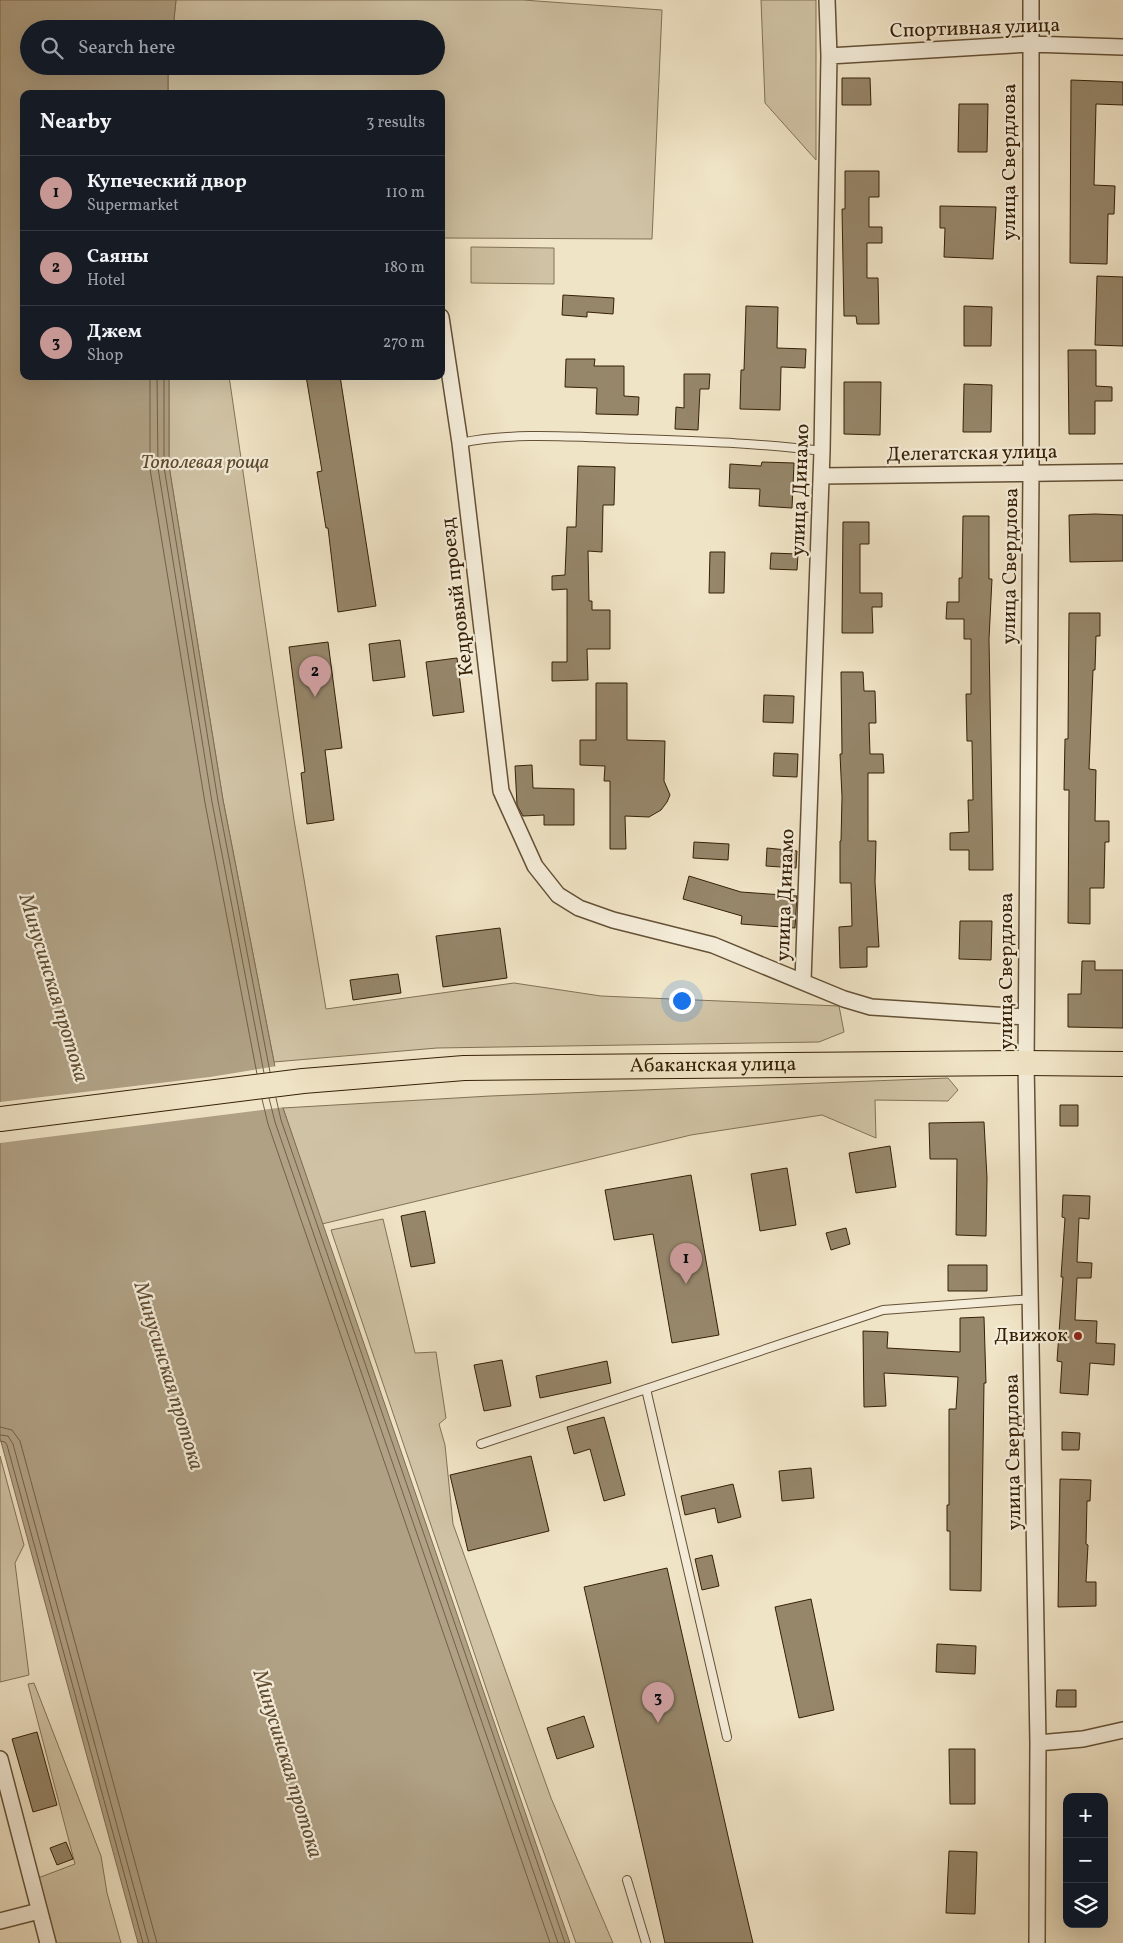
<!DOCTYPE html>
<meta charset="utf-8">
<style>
:root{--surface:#171b24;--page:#242831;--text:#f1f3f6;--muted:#9ea1a6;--line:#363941;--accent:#c59692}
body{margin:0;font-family:Vollkorn,serif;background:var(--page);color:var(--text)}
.controls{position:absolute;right:15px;bottom:15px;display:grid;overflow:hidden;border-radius:10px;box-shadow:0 5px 20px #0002}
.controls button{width:45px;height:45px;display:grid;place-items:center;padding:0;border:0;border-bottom:1px solid var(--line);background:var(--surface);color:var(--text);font:25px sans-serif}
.you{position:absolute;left:681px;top:1000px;width:18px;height:18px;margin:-12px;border:4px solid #fff;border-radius:50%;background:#1a73e8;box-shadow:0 0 0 8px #1a73e833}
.badge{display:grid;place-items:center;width:32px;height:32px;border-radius:50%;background:var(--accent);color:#111;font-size:16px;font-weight:700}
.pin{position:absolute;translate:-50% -41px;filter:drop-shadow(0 1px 2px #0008)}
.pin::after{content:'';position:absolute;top:26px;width:18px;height:15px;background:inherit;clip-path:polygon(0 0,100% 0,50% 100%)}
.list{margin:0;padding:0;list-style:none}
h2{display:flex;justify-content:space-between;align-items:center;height:65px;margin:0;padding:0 20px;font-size:21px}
h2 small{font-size:16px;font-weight:400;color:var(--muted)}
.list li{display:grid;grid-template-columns:32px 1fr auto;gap:15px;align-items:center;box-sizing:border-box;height:75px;padding:0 20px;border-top:1px solid var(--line)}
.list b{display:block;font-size:19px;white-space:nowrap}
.list p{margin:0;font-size:16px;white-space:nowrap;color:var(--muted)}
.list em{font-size:16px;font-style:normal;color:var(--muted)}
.icon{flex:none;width:28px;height:28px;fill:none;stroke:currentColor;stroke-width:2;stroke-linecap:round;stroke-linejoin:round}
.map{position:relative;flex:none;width:1123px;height:1943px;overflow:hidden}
.search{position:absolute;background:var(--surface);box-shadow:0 5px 20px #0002;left:20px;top:20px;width:425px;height:55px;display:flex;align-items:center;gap:12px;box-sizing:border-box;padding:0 18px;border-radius:28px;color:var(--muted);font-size:19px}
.panel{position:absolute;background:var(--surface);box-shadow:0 5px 20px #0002;left:20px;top:90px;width:425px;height:290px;border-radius:10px}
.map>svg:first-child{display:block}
</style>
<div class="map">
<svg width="1123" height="1943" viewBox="0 0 1123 1943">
<rect width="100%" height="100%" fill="#f0e4c6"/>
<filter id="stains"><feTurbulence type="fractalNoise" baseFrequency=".004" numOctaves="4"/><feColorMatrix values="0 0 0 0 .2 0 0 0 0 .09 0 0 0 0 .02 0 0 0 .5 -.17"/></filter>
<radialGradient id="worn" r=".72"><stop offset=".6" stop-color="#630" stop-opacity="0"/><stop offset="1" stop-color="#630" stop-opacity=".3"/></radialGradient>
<path fill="#d0c3a5" stroke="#827256" d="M176 0H523L662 10 652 239 441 238V94H168V66H436V29H173Z
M761 0H816V160L765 103Z
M471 247 554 248V284L471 283Z
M169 376H229L294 820 326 1009 514 983 601 996 839 1006 844 1032 819 1042 437 1048 274 1062 223 800 169 466Z
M948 1078 958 1090 948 1101 875 1100 876 1138 822 1115 691 1135 322 1224 283 1108 490 1096Z
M383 1219 415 1353 436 1352 446 1418 439 1424 445 1445 453 1524 551 1798 613 1943H576L501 1732 331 1230Z
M0 1456 24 1545 15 1563 29 1675 0 1682Z
M34 1683 101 1856 107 1893 121 1943H55L38 1878 75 1864 28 1684Z"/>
<path fill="#b0a185" stroke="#7f6d52" d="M0 0H176L173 29H29V66H168V94H24V376H169V466L223 800 283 1108 570 1943H138L0 1438Z"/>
<path fill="#f0e4c6" d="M277 1066 285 1107 0 1143V1102L210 1077Z"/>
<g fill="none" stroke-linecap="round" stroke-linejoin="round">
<path stroke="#726046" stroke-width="1" d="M150 376V469L205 803 257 1074
M157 376 158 468 212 802 264 1073
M164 376V467L218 801 270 1072
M269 1098 275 1122 558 1943
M276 1098 281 1120 565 1943
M262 1099 268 1124 550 1943
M0 1427 12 1430 20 1441 157 1943
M0 1435 8 1436 13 1444 149 1943
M0 1441 5 1442 7 1445 143 1943"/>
</g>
<path fill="#96866a" stroke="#352006" d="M842 78H870L871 105H842Z
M1071 80 1123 82V105L1096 104 1094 185 1115 186 1114 214H1108L1107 264 1070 263Z
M959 104H988L987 152H958Z
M845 171H879V197H869V227H882V243H867V278H878L879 324H857L856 316H844L842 209H845Z
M940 206 996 207 993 259 944 257 945 228H940Z
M1097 276 1123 277V346L1095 345Z
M563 295 614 298 613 314 587 312V317L562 315Z
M746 306 778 307 777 348 806 349 805 368 781 367 780 410 740 409 741 370H744Z
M964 306 992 307 991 346H964Z
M1068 350H1096V386L1112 387V401H1095V434H1069Z
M566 359H595L594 366H624V396L639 397 638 415 596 414 597 388 565 387Z
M684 374H710L709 389H700L698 430 675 429 676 407 684 408Z
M306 376H340L376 606 338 612 328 528H326L317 472 322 471Z
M844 382H881L880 435 844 434Z
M964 384 992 385 991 432H963Z
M762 462 794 463 792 508 759 506 760 489 729 488 730 464 761 466Z
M578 466 615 467 614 505H603L602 552 588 551 589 601H592V610H610V649H587L588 680 552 681V662H567V589L552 590V576L565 575 567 527H576Z
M1095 514 1123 515V561L1070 562 1069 515Z
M963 516H989V579H992L989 639 993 870H969V850H950V833L969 832 968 800H973L972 741H967L966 694H971V639H964V619H946L947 602H959V578H962Z
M843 522H869V544H860V593H882V607H872L873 633H842Z
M710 552H725L724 593H709Z
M771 553 798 554 797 570 770 569Z
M1069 613H1100V636H1096L1095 670H1093L1089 769 1096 770 1095 821H1109V842H1105L1104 888H1090V924L1068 923 1069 790H1064L1065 739H1068Z
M400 640 405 677 373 681 369 644Z
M328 642 342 748 325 750 334 820 307 824 301 773 305 772 289 647Z
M457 658 464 712 433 716 426 662Z
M841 672H863L864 691H875L876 723H869L870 754H883L884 773H868V841H876L875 882 879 947H867V967L840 968 839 927 852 926 851 883H840V841H841L842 797 840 754H842Z
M596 683H627V740L665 741 664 781 670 795 667 802 661 810 649 817 625 816 626 849H610V781H604L605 766 580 765V740H596Z
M764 695 794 696 793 723 763 722Z
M774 753 798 754 797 777 773 776Z
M532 765 533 788 574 789V825H544V815L523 816 517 805 515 766Z
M694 842 729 844 728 860 693 858Z
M767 848 797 851 796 868 766 866Z
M689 876 741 892 797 896 795 928 741 924 742 916 683 899Z
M960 921H992L991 960 959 959Z
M500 928 507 978 443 987 436 936Z
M1082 961H1095V970H1123V1028L1068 1027V994H1081Z
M398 974 401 993 353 1000 350 980Z
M1060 1105H1078V1126H1060Z
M984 1122 987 1178 986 1236 956 1235 957 1159H930L929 1123Z
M890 1146 896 1187 856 1193 849 1153Z
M787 1168 796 1225 760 1231 751 1174Z
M691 1175 719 1335 672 1343 653 1234 614 1240 605 1190Z
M1063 1195 1090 1196 1089 1219 1079 1218 1077 1262 1092 1263 1091 1278H1077L1075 1320 1097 1321 1096 1343 1115 1344 1114 1365 1090 1363 1088 1395 1060 1393 1062 1362 1057 1361 1063 1277H1061L1065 1218 1062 1217Z
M425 1211 435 1263 411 1267 401 1216Z
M846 1228 850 1244 831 1250 826 1233Z
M948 1265H987V1291H948Z
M984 1317 986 1383H984L981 1591 950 1590V1531H947V1505H949V1409H956L958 1377 884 1373 886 1406 864 1407 863 1331 888 1332 887 1348 960 1352V1318Z
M502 1360 511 1406 484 1411 474 1365Z
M607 1361 611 1383 540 1398 536 1376Z
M604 1417 625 1495 604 1501 590 1449 574 1454 567 1427Z
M1062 1432 1080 1433 1079 1450H1062Z
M531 1456 549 1531 468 1551 450 1475Z
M811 1468 814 1498 782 1501 779 1471Z
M1060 1479 1091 1480 1090 1501H1087L1086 1544 1088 1545 1086 1582H1096V1606L1058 1607Z
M733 1484 741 1517 718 1523 715 1508 685 1515 681 1496Z
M712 1555 719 1586 702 1590 695 1559Z
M667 1568 733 1858 753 1943H665L584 1587Z
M811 1599 834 1710 799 1718 775 1607Z
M937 1644 976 1646 975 1674 936 1672Z
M1057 1690H1076V1707H1056Z
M584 1716 594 1747 557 1759 547 1728Z
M37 1732 57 1805 33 1812 12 1739Z
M949 1749H975V1804H950Z
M66 1842 73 1859 57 1865 50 1848Z
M949 1851 977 1852 975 1914 946 1913Z"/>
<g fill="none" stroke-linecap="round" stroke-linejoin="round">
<g stroke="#645136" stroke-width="10">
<path id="lane" d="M460 443C510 433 560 436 611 438 682 441 751 442 822 451
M646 1389 727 1737
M481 1444 883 1310 1032 1299
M627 1880 646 1943"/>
</g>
<g stroke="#645136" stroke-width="18">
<path id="street" d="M1031 0V473L1026 1063 1038 1743 1037 1943
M829 56 1030 44 1123 47
M441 317 460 443 501 791 535 866 558 895 579 908 613 920 713 945 844 999 871 1007 1026 1017
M821 476 1123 472
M803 981 822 451 829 56 827 0
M1038 1743 1083 1739 1123 1730
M0 1759 48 1943
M0 1921 39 1911"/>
</g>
<g stroke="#352006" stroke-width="26">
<g id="primary">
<path id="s1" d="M0 1119 303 1081 464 1068 1026 1063 1123 1064"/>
</g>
</g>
<use href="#lane" stroke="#f5edda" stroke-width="8"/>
<use href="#street" stroke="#f5edda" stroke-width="15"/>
<use href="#primary" stroke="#f0e4c6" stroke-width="24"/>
</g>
<circle fill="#8f2418" stroke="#f5edda" stroke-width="2" cx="1078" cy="1336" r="5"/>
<g text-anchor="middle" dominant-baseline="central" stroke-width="4.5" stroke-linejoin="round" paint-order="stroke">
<g font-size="20" fill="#352006" stroke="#f5edda">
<text transform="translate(975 29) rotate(-2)">Спортивная улица</text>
<text transform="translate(1010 162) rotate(-90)">улица Свердлова</text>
<text transform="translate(972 454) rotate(-1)">Делегатская улица</text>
<text transform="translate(801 490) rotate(-88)">улица Динамо</text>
<text transform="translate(1011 566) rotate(-89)">улица Свердлова</text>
<text transform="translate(458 597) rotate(-97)">Кедровый проезд</text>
<text transform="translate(786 895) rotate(-88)">улица Динамо</text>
<text transform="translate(1007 971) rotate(-90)">улица Свердлова</text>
<text stroke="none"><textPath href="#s1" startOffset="716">Абаканская улица</textPath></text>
<text transform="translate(1014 1452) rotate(-91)">улица Свердлова</text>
</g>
<g font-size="20" font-style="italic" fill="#5c492e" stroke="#f5edda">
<text x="205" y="463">Тополевая роща</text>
</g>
<g font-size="20" fill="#352006" stroke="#f5edda" text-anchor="end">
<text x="1068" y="1336">Движок</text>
</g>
<g font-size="21" font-style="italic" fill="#604d32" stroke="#f5edda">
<text transform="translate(53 988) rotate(73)">Минусинская протока</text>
<text transform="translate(168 1376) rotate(73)">Минусинская протока</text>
<text transform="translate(287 1764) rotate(73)">Минусинская протока</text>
</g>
</g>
<rect width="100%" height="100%" filter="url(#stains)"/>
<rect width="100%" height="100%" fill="url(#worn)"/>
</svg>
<div class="controls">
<button>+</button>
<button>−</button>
<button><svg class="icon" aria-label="layers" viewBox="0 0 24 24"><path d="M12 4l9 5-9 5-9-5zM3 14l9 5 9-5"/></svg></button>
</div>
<div class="you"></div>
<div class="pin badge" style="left:686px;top:1284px">1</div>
<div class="pin badge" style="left:315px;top:697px">2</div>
<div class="pin badge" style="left:658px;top:1723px">3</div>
<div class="search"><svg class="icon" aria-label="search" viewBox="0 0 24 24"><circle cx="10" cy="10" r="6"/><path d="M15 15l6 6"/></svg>Search here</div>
<section class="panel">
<h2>Nearby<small>3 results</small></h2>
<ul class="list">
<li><span class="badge">1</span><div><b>Купеческий двор</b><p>Supermarket</p></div><em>110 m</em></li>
<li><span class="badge">2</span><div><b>Саяны</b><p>Hotel</p></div><em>180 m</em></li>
<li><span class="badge">3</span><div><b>Джем</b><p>Shop</p></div><em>270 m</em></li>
</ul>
</section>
</div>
